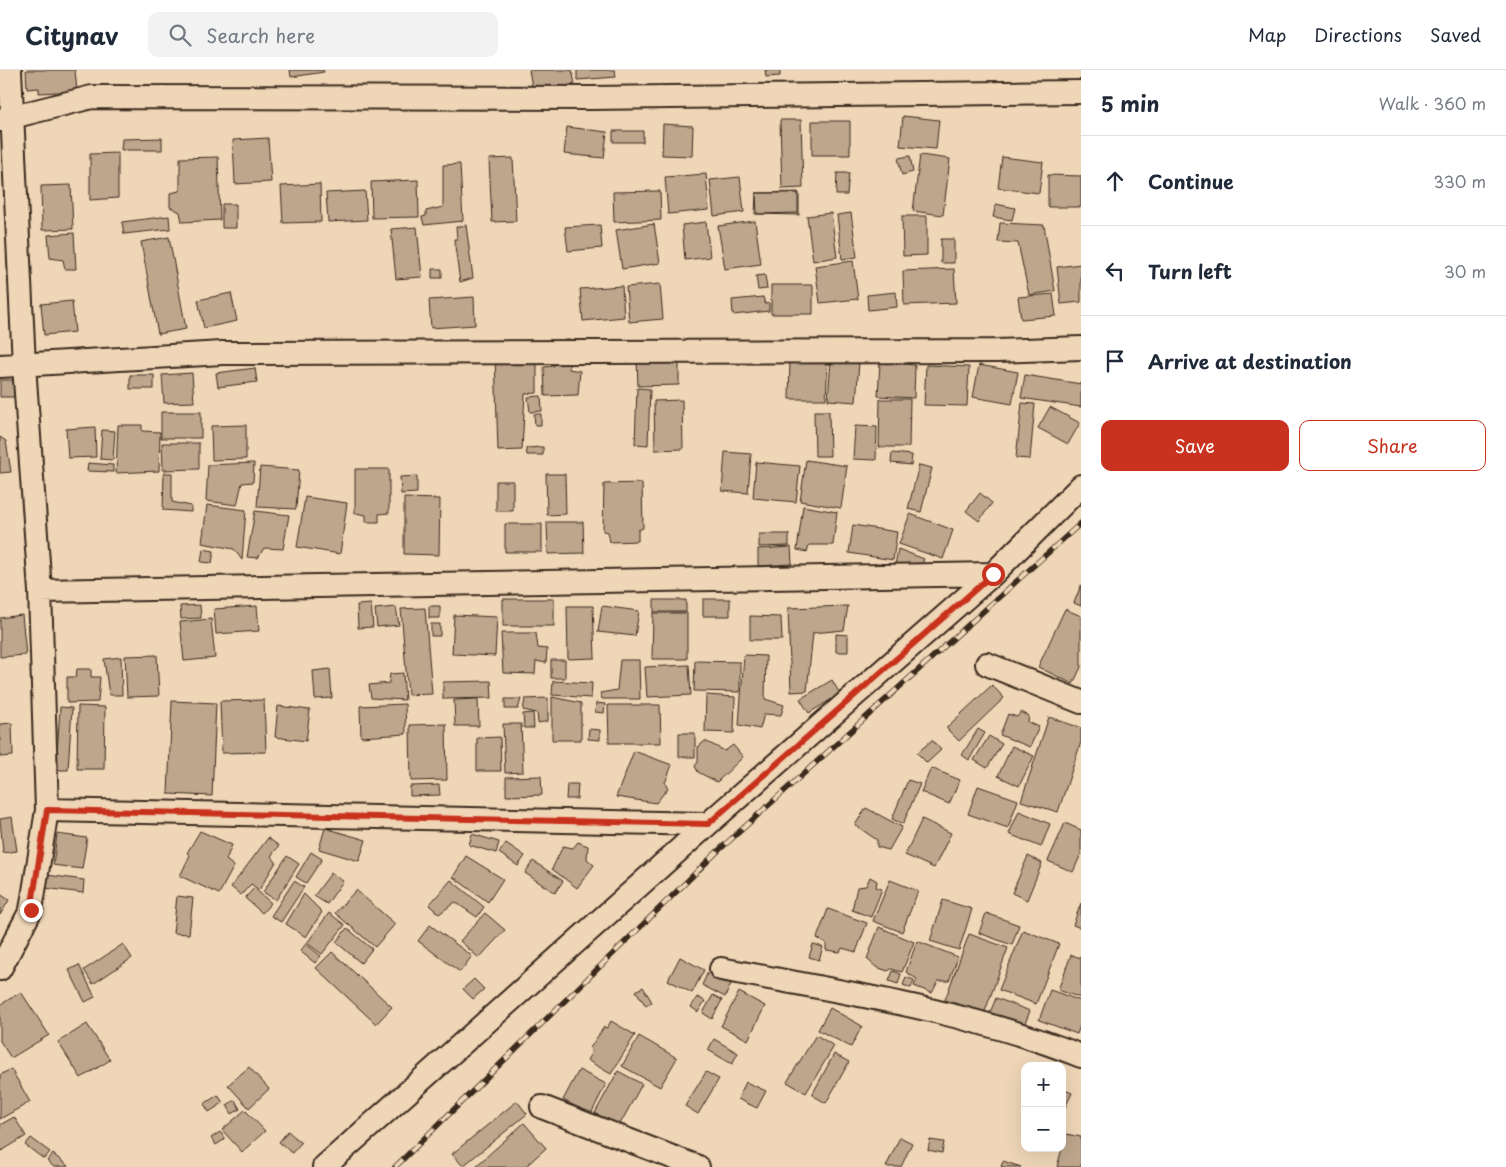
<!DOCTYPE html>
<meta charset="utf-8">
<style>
:root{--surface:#fff;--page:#f2f2f3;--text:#1f2937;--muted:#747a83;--line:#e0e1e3;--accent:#c8321e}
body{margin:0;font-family:"Playpen Sans",sans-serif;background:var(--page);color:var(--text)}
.controls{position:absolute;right:15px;bottom:15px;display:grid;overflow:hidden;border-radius:10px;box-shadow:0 5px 20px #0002}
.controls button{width:45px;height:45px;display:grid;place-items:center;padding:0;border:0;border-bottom:1px solid var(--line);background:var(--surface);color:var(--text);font:25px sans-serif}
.stop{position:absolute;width:15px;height:15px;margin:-11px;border:4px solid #c8321e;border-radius:50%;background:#fff}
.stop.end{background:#c8321e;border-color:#fff;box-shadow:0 1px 5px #0008}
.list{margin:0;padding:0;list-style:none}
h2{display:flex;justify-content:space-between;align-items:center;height:65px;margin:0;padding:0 20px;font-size:21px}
h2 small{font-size:16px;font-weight:400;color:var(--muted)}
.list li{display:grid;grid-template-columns:32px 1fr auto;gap:15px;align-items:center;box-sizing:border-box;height:90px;padding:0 20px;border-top:1px solid var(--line)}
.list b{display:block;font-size:19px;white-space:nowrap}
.list em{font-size:16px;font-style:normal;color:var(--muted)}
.actions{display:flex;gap:10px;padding:15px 20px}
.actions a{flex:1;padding:11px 0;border:1px solid var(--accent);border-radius:10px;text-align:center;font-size:18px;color:var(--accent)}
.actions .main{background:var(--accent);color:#fff}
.icon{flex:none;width:28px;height:28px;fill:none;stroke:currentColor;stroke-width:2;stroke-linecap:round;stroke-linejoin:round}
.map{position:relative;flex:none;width:1081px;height:1097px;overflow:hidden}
header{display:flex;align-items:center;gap:30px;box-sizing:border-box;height:70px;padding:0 25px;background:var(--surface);border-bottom:1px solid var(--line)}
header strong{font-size:24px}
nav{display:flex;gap:28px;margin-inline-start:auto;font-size:18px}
.search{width:350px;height:45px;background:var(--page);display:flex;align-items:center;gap:12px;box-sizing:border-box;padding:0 18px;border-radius:10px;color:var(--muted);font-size:19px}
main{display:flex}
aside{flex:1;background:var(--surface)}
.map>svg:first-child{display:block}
</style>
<header>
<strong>Citynav</strong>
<div class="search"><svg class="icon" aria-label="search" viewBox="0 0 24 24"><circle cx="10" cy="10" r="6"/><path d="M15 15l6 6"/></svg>Search here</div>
<nav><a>Map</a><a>Directions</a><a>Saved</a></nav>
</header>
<main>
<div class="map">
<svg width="1081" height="1097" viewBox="0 0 1081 1097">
<rect width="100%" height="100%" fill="#efd6b7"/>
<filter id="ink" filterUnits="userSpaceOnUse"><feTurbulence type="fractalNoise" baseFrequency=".02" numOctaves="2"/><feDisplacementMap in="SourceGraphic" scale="10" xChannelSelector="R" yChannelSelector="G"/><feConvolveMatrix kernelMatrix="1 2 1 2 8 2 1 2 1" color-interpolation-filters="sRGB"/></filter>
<g filter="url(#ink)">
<path fill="#bda68c" stroke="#3b2a1e" d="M26 0H75L77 21 39 23V18L27 19Z
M290 0H323L324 2 291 7Z
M529 0H572L575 14 533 22Z
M577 0H615L616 7 577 10Z
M765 0H780V6L766 7Z
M903 46 939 50 936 79 900 76Z
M780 50H801L803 118 782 119Z
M812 51H850V85H812Z
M663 54 693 56 692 86 662 85Z
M567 57 607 62 604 88 564 84Z
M613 61H643V72H613Z
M162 68V80H121L122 69Z
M268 68 271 112 235 114 233 70Z
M118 83V128L90 130V84Z
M920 85 950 89 943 145 913 141Z
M910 86 913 102 902 105 898 88Z
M218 87 220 150 182 152 180 142 170 137V123L180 121V88Z
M1002 87 1043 92 1039 123 998 118Z
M513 88 516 151 492 152 489 89Z
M460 94 463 151 424 155 422 147 426 146V141L443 137V95Z
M837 103H849L847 125H836Z
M706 104 709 140 668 144 665 107Z
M1048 105 1081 106V137H1048Z
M740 107 744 142 714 146 710 110Z
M418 110 419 147 372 148 371 112Z
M320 114 321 152 283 153 281 116Z
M71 115 73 159 42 160 41 116Z
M365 121 367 150 328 152 326 123Z
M660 121 661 150 614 152 613 122Z
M798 122V143L757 144 756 123Z
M756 123H799V145L755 144Z
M222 134H236V158H222Z
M996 134 1015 138 1012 150 993 147Z
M831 143 837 187 813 191 807 146Z
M851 143 857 187 842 189 837 145Z
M169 146 170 159 124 164 122 152Z
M902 146H927V185L903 186Z
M755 151 761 194 725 199 718 156Z
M706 152 710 187 685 190 682 155Z
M1000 153 1044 155 1055 221 1029 225 1018 173 998 172Z
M654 154 660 193 622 199 616 160Z
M466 155 473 208 460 212 454 169H457L456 157Z
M600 155 602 178 568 181 565 157Z
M417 157 422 207 396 209 391 159Z
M74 163 76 199H65L63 190 50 188 48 165Z
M169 167 186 259 158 264 141 172Z
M941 169H954V193H941Z
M853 191 858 229 820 233 815 196Z
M1081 194V232L1061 234 1057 197Z
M432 199H442V208H432Z
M954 199 956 233 904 235 903 201Z
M765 205 767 219 758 220 756 206Z
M660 214 663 249 629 252 626 217Z
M771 215H813V244H771Z
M622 216 624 247 583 251 580 219Z
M896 222 897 237 868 240 867 225Z
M231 223 237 251 204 258 198 230Z
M1053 224 1056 246 1021 249 1018 227Z
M474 227 475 255 431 258 429 230Z
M763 227 765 234 769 233V241L733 245 732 230Z
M72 231 75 262 44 265 41 234Z
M537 285V323L525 324 522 380 498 381 495 287Z
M556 288 570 290 569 299 580 301 578 325 545 326 544 297 554 296Z
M679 289V315L638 316 637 290Z
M790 289 828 290 826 329H789Z
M831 289 859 292 856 332 828 330Z
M880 292 915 295 914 328 878 326Z
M926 295 969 297 967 336 924 335Z
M979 295 1018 302 1012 334 973 327Z
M255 298 257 312 218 317 216 303Z
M192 303 194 332 164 333 162 305Z
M130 305H154V319H130Z
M1025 305 1081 314V337L1021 328Z
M0 310H13L14 327H0Z
M637 318 650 319 648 375 635 374Z
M541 326 542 341 530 342 528 327Z
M880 329H910L909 377H879Z
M682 330 683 379 655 380 654 331Z
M1022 333 1035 334 1030 389 1016 388Z
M1050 337 1080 353 1068 374 1038 358Z
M814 341H829L830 386H815Z
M161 342H201V368H161Z
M534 344H541V355H535Z
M118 355H142V361L160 362 159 401 116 403Z
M246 355V389L212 390 211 356Z
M855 356 877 357 876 390 853 389Z
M95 357 96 387 68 388 66 359Z
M102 360 115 361 113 390 100 389Z
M0 367 6 371 11 402 0 403Z
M162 373H199V399L163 400Z
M543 377V385H527L526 378Z
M725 382 751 384 748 423 722 421Z
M892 383 912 385 911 395 891 393Z
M806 390 847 396 841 438 800 431Z
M756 392 800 396 796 432 753 428Z
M88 393 113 395V402L87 401Z
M254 393 253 412 242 413 237 435 206 431 208 395Z
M919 395 932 398 921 442 908 439Z
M260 397 299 400 296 439 257 437Z
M355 399H389V443L379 444V452H366V445L355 443Z
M164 403H172V432L191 436V442L163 440Z
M546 404H565L566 444 547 445Z
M417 406V423L401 424 400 407Z
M496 411H513V441H496Z
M642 413 643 458 638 460V471L610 472 608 462 603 461 604 414Z
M980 423 992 433 979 451 966 441Z
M305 427 347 433 340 484 297 477Z
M404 428 440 429 439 485 404 484Z
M207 435 246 440 242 490 234 479 202 473Z
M803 436 837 442 833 475H809L807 482 797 480Z
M255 441 289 445 283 479 264 478 258 488 247 487Z
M910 444 953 460 943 489 899 474Z
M547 452H583L584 483 548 484Z
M505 454H542V482H505Z
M853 455 897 462 893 490 849 483Z
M759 464H789V476L759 477Z
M791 477 792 494 758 496V479Z
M203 479 214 481 212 493 201 492Z
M898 479 924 489 920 499 895 495Z
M1081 515V536L1074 533Z
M503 529H554V556H503Z
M703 529H730V546H703Z
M654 530H686V542H654Z
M371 534 373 557 358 558 357 535Z
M200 535 201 548 181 549 180 536Z
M257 536 259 561 216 564 214 539Z
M429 536H440V548H429Z
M567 536H593L595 588 568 589Z
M602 536 639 541 635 566 598 562Z
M848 536 844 560 813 563 807 621 791 622 788 538Z
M396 537 399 555 377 557 375 539Z
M425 538 432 624 408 625 401 539Z
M1065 539 1081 546V597L1073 614 1038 597Z
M653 543H687V589H652Z
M22 545 26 585 0 587V548Z
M454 545 497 547 495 586 452 584Z
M750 546 781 547 782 570H750Z
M211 549 215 588 184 591 180 552Z
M431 554H440V566H431Z
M501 563H536L538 578 547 579 546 593 536 591 535 604 503 603Z
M836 564 848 565V582H836Z
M157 585 159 626 127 627 125 586Z
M744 585 766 586 765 629 784 635 781 645 764 644 760 659 739 655Z
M121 587 122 625H109L104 589Z
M551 590H565V608H551Z
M620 590H639L640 629H602L600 623 617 620Z
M695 591 740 592V622L694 621Z
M689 595 691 625 647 627 645 597Z
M77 599H91V607H100L98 632 67 633V607H76Z
M330 599 332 628 315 629 313 601Z
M403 603 405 630 371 628 369 615 389 613 390 604Z
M832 610 840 624 809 643 800 629Z
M491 611 492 628 443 629V612Z
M553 611 592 613 591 628 552 625Z
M992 615 1004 628 959 671 946 658Z
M706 625 735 627 734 663 705 662Z
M552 627 581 633V670H552Z
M548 628V651L538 653 537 643 523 640 525 629Z
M478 629 479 656H455L454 630Z
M505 629H521L518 639H505Z
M264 630 266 682 222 683 220 631Z
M172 631 216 633 212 726 168 724Z
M596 633 605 634 604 643 595 642Z
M405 634 406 664 361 667 360 636Z
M608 635H660L661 673H609Z
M78 636 105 637 104 699H77Z
M278 636 310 640 306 671 275 667Z
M60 637 72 638 68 700H56Z
M1021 642 1029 646 1028 652 1039 657 1030 677 1000 665 1008 644 1017 647Z
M533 643 534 658H524L523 644Z
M1049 647 1081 658V672L1058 742 1021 731Z
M12 653 13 686 0 687V654Z
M446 654 447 710 411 711 410 655Z
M503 654H521L523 702 505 703Z
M589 659 600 660V670L588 669Z
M978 659 985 663 969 690 962 685Z
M679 663H695V687H679Z
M989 666 1002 674 987 698 974 690Z
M500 667 501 701H477V668Z
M932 670 941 680 927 693 917 683Z
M705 671 725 681 733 675 743 687 717 712 698 702 695 696 698 692V677Z
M1012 676 1034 686 1019 716 998 706Z
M634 681 672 695 665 713 668 718 656 733 616 727Z
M931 698 960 710 949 734 921 722Z
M541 706 542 725 506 726V707Z
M908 710 920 714 903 754 892 749Z
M567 714H578L577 729H566Z
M439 715 440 725 410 726V716Z
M978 716 1018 730 1008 758 968 744Z
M866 738 902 757 889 780 877 777V770L855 755Z
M1019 741 1050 754 1041 777 1009 764Z
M12 747 17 781 3 783 0 749Z
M922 749 951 763 934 798 905 785Z
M1065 753 1081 760V784L1073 802 1048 791Z
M325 758 366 770 359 791 319 779Z
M200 761 232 775 226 790 234 796 219 824 180 806 190 785 187 783Z
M57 764 87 768 82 799 53 795Z
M472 764 499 772 496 783 469 775Z
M268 768 279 776 271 786 276 792 259 820 251 814 241 825 231 817Z
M578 772 588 776 587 789 594 795 577 818 552 799 563 776 573 778Z
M506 773 525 786 518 796 499 783Z
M311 782 322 789 306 813 296 807Z
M287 786 299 794 276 830 263 822Z
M466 786 503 809 488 832 453 807Z
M1028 786 1042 793 1027 830 1012 823Z
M533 791 563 811 555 823 525 803Z
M331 803 343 811 327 834 314 826Z
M47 805 84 810 83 823 45 818Z
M870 807 877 811 876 817 882 819 871 847 852 840 857 817 866 816Z
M451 810 484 837 477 847 455 832 439 844 429 835Z
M890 810 918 821 902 862 873 851Z
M294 811 304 817 281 852 271 846Z
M254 818 271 833 262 843 245 828Z
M356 820 395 854 375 877 335 843Z
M0 824 9 830 0 845Z
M304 824 322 842 306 867 286 854Z
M177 826 193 828 189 864 173 863Z
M943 830 972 839 959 880 930 871Z
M1081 833V858L1073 855Z
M828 839 867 853 856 882 842 878 840 882 826 880V873L817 868Z
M329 843 345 855 322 884 307 873Z
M485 843 505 860 479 888 460 871Z
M986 843 1019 855 1012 875 979 863Z
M430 855 472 886 460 902 418 871Z
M879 857 914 872 902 902 891 899 888 901 876 897 867 889Z
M347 858 372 879 361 893 336 872Z
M1023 860 1059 874 1036 934 999 920Z
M969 864 1008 878 984 944 945 930Z
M917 871 958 887 949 911H938L932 923 914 916 917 909 906 902Z
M123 874 132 888 93 914 84 900Z
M306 874 321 886 315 893 300 881Z
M813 874 823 877 819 890 809 887Z
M332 882 392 937 376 954 316 898Z
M1071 885 1081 888V928L1058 920Z
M680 887 704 900 692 923 668 910Z
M79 895 95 927 85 932 69 900Z
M893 901 901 904 898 914 889 911Z
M708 902 731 914 725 927 702 915Z
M906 907 914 910 911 918 903 915Z
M474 909 484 919 473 929 463 919Z
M643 917 652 932 646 936 636 921Z
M1050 920 1081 931V953L1077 964 1039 950Z
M21 922 49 965 11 988 0 971V935Z
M739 922 765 936 748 970 721 956Z
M713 925 722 930 712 949 703 943Z
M697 927 705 931 698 942 691 937Z
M996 928 1030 941 1021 963 987 950Z
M830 938 862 956 851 977 818 960Z
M611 951 635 965 611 1004 587 990 592 982 590 978 604 957 607 958Z
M87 954 110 990 81 1008 58 972Z
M816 965 834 976 806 1023 787 1012Z
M639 966 677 988 660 1017 622 996Z
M714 969 738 983 732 994 708 980Z
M834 984 849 992 826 1033 812 1025Z
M249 997 269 1019 249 1038 228 1015Z
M11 999 30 1032 0 1049V1005Z
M579 1000 606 1014 591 1044 563 1030Z
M618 1001 642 1014 619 1056 595 1043Z
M706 1002 719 1009 698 1044 685 1036Z
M746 1012 766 1021 757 1038 738 1029Z
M1062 1019 1072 1023 1062 1044Z
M218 1025 223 1033 209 1042 204 1034Z
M235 1030 240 1039 232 1044 227 1035Z
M517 1031 527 1044 463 1096 452 1084Z
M245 1040 265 1061 242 1082 222 1060Z
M14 1047 26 1066 0 1082V1055Z
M524 1053 546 1078 525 1097H475Z
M288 1061 301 1073 292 1083 279 1072Z
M220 1062 225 1069 216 1075 211 1068Z
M1066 1064 1081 1067V1097H1057Z
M900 1067 912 1073 901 1097H886Z
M31 1068 50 1082 44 1089 25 1075Z
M930 1070 944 1072 942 1083 928 1080Z
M53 1084 68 1096 67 1097H54L47 1091Z
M1003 1091 1021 1097H1001Z"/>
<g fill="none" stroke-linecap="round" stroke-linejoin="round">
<g stroke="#3b2a1e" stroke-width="26">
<path id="minor" d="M0 50 92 27 591 28 1081 22
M0 296 222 283 997 281 1081 278
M40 521 993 504
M987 594 1081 632
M47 740 708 754
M0 899 31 840 47 740 40 521 24 295 10 0
M721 899C842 922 965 940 1081 986
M542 1037 698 1097
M324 1097 708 754 993 504 1081 416"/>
</g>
<use href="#minor" stroke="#efd6b7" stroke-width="22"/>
<g stroke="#3b2a1e" stroke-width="5.5">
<path id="rail" d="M395 1097 718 781 1081 453"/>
</g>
<use href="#rail" stroke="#efd6b7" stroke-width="4" stroke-dasharray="11" stroke-linecap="butt"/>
</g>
</g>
<g fill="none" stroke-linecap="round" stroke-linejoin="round" filter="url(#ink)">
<path stroke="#c8321e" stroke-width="6" d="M31 840 47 740 708 754 993 504"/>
</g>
</svg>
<div class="controls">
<button>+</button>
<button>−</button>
</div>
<div class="stop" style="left:993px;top:504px"></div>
<div class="stop end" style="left:31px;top:840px"></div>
</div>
<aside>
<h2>5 min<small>Walk · 360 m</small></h2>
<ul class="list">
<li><svg class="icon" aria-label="ahead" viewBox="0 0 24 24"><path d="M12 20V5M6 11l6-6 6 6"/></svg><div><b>Continue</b></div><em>330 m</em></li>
<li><svg class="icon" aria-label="left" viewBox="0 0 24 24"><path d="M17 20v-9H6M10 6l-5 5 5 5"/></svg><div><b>Turn left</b></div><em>30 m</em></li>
<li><svg class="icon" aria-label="arrive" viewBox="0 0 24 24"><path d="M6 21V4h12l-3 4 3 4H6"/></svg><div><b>Arrive at destination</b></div></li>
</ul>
<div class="actions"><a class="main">Save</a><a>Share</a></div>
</aside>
</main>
